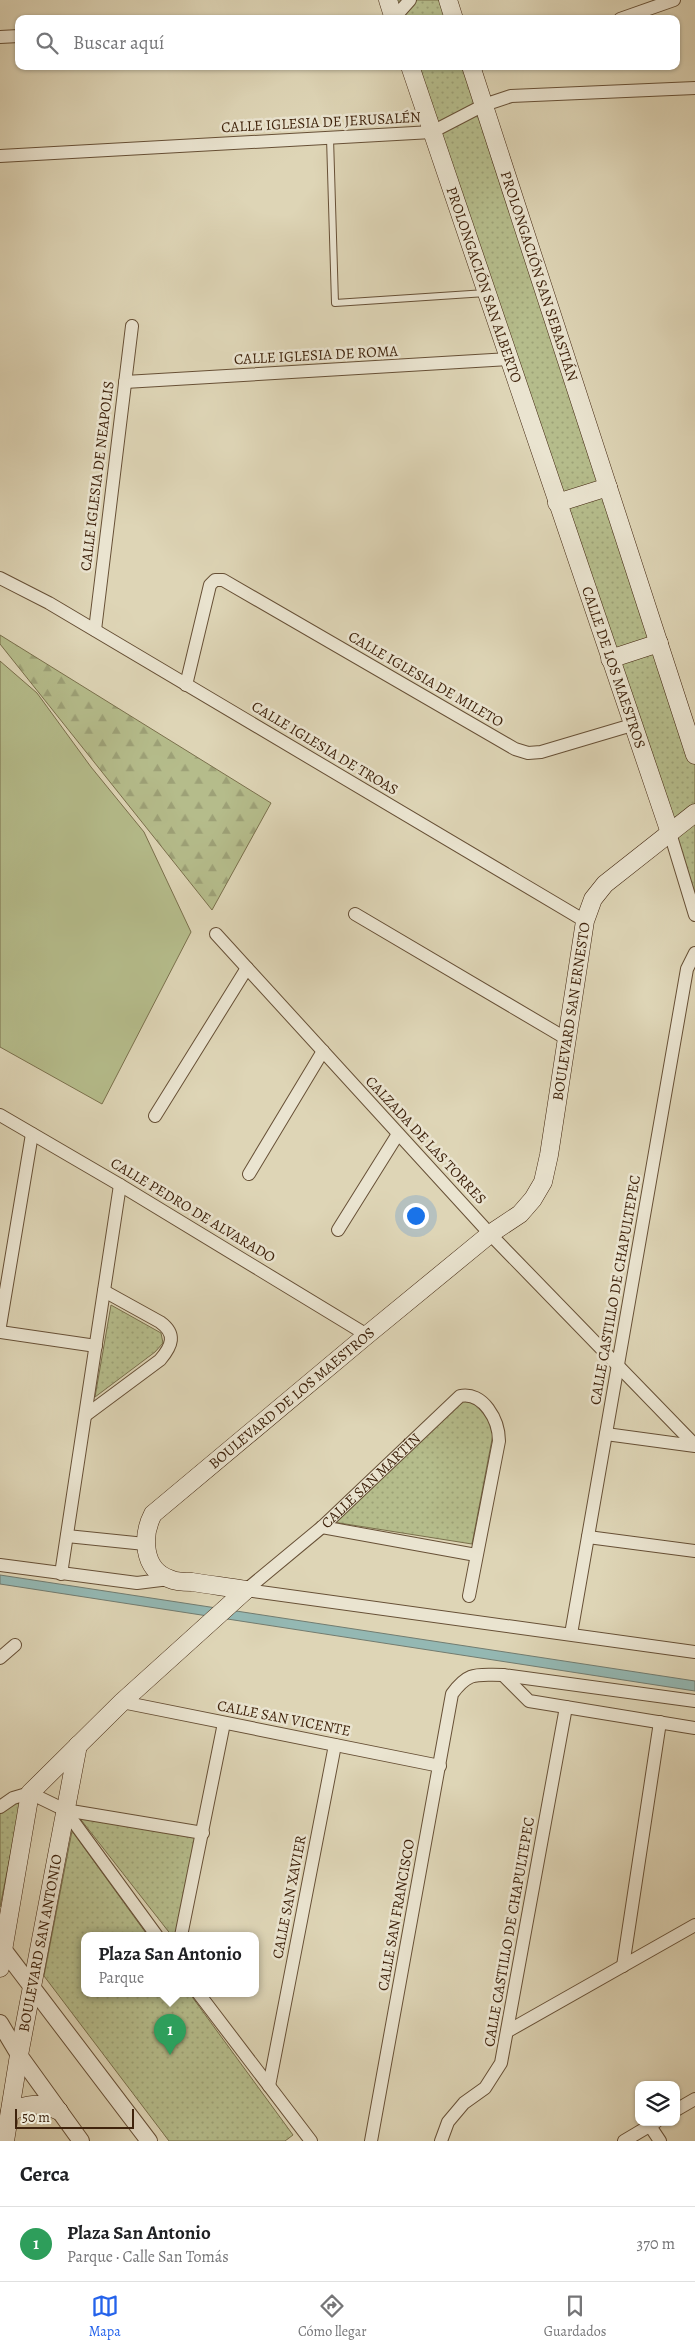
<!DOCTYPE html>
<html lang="es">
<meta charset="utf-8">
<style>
:root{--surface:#fff;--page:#f6f6f6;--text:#202124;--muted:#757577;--line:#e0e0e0;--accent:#2563eb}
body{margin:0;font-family:Alegreya,serif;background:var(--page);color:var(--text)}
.controls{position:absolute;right:15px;bottom:15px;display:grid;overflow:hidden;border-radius:10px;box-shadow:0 1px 4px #0004}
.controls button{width:45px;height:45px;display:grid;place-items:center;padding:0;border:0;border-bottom:1px solid var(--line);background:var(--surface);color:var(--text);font:25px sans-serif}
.scale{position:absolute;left:15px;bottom:12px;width:119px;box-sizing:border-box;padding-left:5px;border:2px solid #3f230c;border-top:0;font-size:14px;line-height:18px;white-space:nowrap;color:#3f230c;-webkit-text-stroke:4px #eae4d0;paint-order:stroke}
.you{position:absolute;left:415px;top:1215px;width:18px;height:18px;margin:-12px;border:4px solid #fff;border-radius:50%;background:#1a73e8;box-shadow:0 0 0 8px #1a73e833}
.badge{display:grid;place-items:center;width:32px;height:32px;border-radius:50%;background:var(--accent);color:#fff;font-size:16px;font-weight:700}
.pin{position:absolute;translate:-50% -41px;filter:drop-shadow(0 1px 2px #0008)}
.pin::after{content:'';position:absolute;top:26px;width:18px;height:15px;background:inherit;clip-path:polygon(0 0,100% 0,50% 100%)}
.popup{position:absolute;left:81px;top:1932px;width:178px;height:65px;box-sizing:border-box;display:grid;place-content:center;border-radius:10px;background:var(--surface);filter:drop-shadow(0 1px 4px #0005);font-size:16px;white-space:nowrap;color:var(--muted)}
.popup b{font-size:19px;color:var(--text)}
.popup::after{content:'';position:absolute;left:50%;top:100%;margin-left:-10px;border:10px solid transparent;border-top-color:var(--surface)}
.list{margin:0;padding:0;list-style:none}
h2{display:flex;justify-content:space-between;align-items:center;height:65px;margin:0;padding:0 20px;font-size:21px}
h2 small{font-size:16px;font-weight:400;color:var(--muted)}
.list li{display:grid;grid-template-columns:32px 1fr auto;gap:15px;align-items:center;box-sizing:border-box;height:75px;padding:0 20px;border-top:1px solid var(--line)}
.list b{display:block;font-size:19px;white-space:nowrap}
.list p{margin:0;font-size:16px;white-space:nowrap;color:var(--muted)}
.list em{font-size:16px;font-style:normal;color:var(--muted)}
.icon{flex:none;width:28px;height:28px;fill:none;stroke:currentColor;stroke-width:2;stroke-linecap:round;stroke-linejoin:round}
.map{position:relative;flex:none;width:695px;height:2141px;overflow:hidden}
.search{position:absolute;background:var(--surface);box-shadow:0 1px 4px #0004;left:15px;right:15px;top:15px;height:55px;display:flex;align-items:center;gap:12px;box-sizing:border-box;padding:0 18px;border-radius:10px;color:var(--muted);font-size:19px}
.sheet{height:140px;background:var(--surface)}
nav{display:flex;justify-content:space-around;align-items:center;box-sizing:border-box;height:70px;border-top:1px solid var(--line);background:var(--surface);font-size:14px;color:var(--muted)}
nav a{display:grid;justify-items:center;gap:2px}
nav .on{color:var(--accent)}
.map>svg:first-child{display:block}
</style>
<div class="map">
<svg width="695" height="2141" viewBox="0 0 695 2141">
<defs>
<pattern id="forest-firs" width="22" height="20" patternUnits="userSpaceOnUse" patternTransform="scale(1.25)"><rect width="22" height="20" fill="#b5bc8b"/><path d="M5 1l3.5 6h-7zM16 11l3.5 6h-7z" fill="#9da177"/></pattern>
<pattern id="park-dots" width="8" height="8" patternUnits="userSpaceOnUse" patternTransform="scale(1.25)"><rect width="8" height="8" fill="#b5bc8b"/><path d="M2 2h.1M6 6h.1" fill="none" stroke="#9da177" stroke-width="1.8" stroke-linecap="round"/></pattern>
</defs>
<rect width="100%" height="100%" fill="#ded5b6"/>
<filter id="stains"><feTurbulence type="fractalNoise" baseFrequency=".004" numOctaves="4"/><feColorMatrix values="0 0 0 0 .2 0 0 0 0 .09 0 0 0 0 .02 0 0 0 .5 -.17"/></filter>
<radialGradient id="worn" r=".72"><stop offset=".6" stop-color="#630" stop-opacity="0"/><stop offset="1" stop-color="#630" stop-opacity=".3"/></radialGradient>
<path fill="#b5bc8b" stroke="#7a704c" d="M0 661 37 693 91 767 144 832 191 932 102 1104 0 1047Z"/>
<path fill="url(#forest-firs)" stroke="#7a704c" d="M0 635 271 803 212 910 0 644Z"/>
<path fill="url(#park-dots)" stroke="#7a704c" d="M393 0H442L448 19H399Z
M415 66H464L695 762V897Z
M111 1305 161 1333 163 1343 155 1352 95 1397Z
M469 1399 478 1405 494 1429 472 1544 333 1522 461 1402Z
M21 1801 0 1907V1811Z
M78 1816 197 1837 177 1935 172 1936Z
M72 1831 148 1936H85V1994H190L293 2135 285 2141H169L44 1976Z"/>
<path fill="#94b8b3" stroke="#727c70" d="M0 1575 695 1681V1691L0 1584Z"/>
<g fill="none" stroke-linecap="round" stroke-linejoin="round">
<g stroke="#675036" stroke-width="8">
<path id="service" d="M330 138 335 303 486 293"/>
</g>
<g stroke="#675036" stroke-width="14">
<g id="minor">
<path d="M389 19 394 18 410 0"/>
<path d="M620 19 674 0"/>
<path d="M0 37 19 36"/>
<path d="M0 156 432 132 484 105 511 96 695 88"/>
<path d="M125 382 509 359"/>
<path d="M0 578 49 603 585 921"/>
<path d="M95 630 132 326"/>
<path d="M186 685 210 585 215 580H223L515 749 528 753 541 752 632 725"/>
<path d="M670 833 695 915"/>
<path d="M355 914 567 1039"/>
<path d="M216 934 490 1234 695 1445"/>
<path d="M0 1115 120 1185 367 1335"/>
<path d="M155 1116 247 968"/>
<path d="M249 1174 323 1051"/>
<path d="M338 1230 398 1134"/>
<path d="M0 1326 32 1134"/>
<path d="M0 1332 96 1346"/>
<path d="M86 1415 160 1360C172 1346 177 1334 160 1322L104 1291"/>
<path d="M606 1434 695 1446"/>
<path d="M322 1527 476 1555"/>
<path d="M67 1536 145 1544"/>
<path d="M588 1537 695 1551"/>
<path d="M0 1565 137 1583 169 1579"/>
<path d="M61 1574 120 1185"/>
<path id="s1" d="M246 1590 322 1527 460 1396C483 1391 499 1420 499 1441L469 1596"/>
<path d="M246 1590 695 1652"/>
<path d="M571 1634 687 969 695 953"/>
<path d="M0 1658 15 1645"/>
<path d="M503 1675 529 1701 695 1728"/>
<path d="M122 1702 440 1766"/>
<path d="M0 1807 13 1798 30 1793 65 1810 203 1833"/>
<path d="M65 1810 157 1936"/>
<path d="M181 1936 224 1723"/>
<path d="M623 1966 660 1722"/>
<path d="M199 1994 311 2141"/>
<path d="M508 2031 695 1925"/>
<path d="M269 2086 335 1745"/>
<path d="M676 2110 695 2099"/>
<path d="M650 2126 660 2141"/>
<path d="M371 2141 452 1694C469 1671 476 1675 503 1675L695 1701"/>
<path d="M441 2141 448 2122 464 2103 485 2088 501 2063 566 1707"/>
<path d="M624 2141 656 2122"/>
</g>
</g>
<g stroke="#675036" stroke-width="18">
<path id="tertiary" d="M0 1945 149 2141
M0 2023 19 2055 81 2141"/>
</g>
<g stroke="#3f230c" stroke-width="19">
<g id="secondary">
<path d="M388 0 394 19"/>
<path d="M448 0 454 19"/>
<path id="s2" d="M410 66 670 833"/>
<path id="s3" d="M471 66 695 755"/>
<path d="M557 503 608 487"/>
<path d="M610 659 659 643"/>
<path id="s4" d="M246 1590C228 1587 210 1585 192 1582 185 1582 176 1582 170 1579 142 1570 142 1535 153 1514L367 1335 490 1234 520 1214 533 1199 543 1182 549 1155 585 921 593 899 605 884 695 813"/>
<path d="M0 1968 30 1793 122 1702 246 1590"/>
<path d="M10 2112C28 2103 41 2102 59 2111"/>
<path id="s5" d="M5 2141 19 2055 78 1745"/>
</g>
</g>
<use href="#service" stroke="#eae4d0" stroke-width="6"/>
<use href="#minor" stroke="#eae4d0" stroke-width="12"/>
<use href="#tertiary" stroke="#eae4d0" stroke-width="16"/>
<use href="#secondary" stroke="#eae4d0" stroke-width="18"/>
</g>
<g text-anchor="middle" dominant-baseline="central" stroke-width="5" stroke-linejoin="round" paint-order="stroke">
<g font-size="15" fill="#3f230c" stroke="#eae4d0">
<text transform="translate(321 122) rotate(-3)">CALLE IGLESIA DE JERUSALÉN</text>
<text stroke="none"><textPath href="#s3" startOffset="221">PROLONGACIÓN SAN SEBASTIÁN</textPath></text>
<text stroke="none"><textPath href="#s2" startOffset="231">PROLONGACIÓN SAN ALBERTO</textPath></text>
<text transform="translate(316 355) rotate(-3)">CALLE IGLESIA DE ROMA</text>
<text transform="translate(97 476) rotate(-83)">CALLE IGLESIA DE NEAPOLIS</text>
<text stroke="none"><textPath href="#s2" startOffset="635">CALLE DE LOS MAESTROS</textPath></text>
<text transform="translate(426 679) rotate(30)">CALLE IGLESIA DE MILETO</text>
<text transform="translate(325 748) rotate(31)">CALLE IGLESIA DE TROAS</text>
<text stroke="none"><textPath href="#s4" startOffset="840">BOULEVARD SAN ERNESTO</textPath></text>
<text transform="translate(426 1140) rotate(47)">CALZADA DE LAS TORRES</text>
<text transform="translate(193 1210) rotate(31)">CALLE PEDRO DE ALVARADO</text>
<text transform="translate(615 1290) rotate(-80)">CALLE CASTILLO DE CHAPULTEPEC</text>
<text stroke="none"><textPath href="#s4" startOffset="334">BOULEVARD DE LOS MAESTROS</textPath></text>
<text stroke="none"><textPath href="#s1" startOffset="166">CALLE SAN MARTÍN</textPath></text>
<text transform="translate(284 1718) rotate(11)">CALLE SAN VICENTE</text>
<text transform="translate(289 1897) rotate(-79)">CALLE SAN XAVIER</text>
<text transform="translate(396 1915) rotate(-80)">CALLE SAN FRANCISCO</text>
<text transform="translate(509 1932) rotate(-80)">CALLE CASTILLO DE CHAPULTEPEC</text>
<text stroke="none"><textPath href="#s5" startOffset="201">BOULEVARD SAN ANTONIO</textPath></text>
</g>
</g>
<rect width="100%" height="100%" filter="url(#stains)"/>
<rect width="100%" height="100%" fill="url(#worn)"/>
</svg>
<div class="controls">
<button><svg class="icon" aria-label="layers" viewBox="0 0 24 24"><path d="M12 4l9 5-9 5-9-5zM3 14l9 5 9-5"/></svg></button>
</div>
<div class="scale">50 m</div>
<div class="you"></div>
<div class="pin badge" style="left:170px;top:2055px;background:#2e9e5b">1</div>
<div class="popup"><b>Plaza San Antonio</b>Parque</div>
<div class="search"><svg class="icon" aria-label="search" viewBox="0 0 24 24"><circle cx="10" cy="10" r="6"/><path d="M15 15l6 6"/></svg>Buscar aquí</div>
</div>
<section class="sheet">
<h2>Cerca<small></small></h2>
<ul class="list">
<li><span class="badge" style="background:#2e9e5b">1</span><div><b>Plaza San Antonio</b><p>Parque · Calle San Tomás</p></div><em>370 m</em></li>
</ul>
</section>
<nav>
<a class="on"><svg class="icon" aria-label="map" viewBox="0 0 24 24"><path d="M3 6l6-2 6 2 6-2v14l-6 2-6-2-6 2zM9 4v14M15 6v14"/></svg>Mapa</a>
<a><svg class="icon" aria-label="directions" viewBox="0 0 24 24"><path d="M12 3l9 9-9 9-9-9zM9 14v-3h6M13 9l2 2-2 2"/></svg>Cómo llegar</a>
<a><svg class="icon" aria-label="saved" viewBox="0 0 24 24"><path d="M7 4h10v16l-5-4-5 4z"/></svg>Guardados</a>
</nav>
